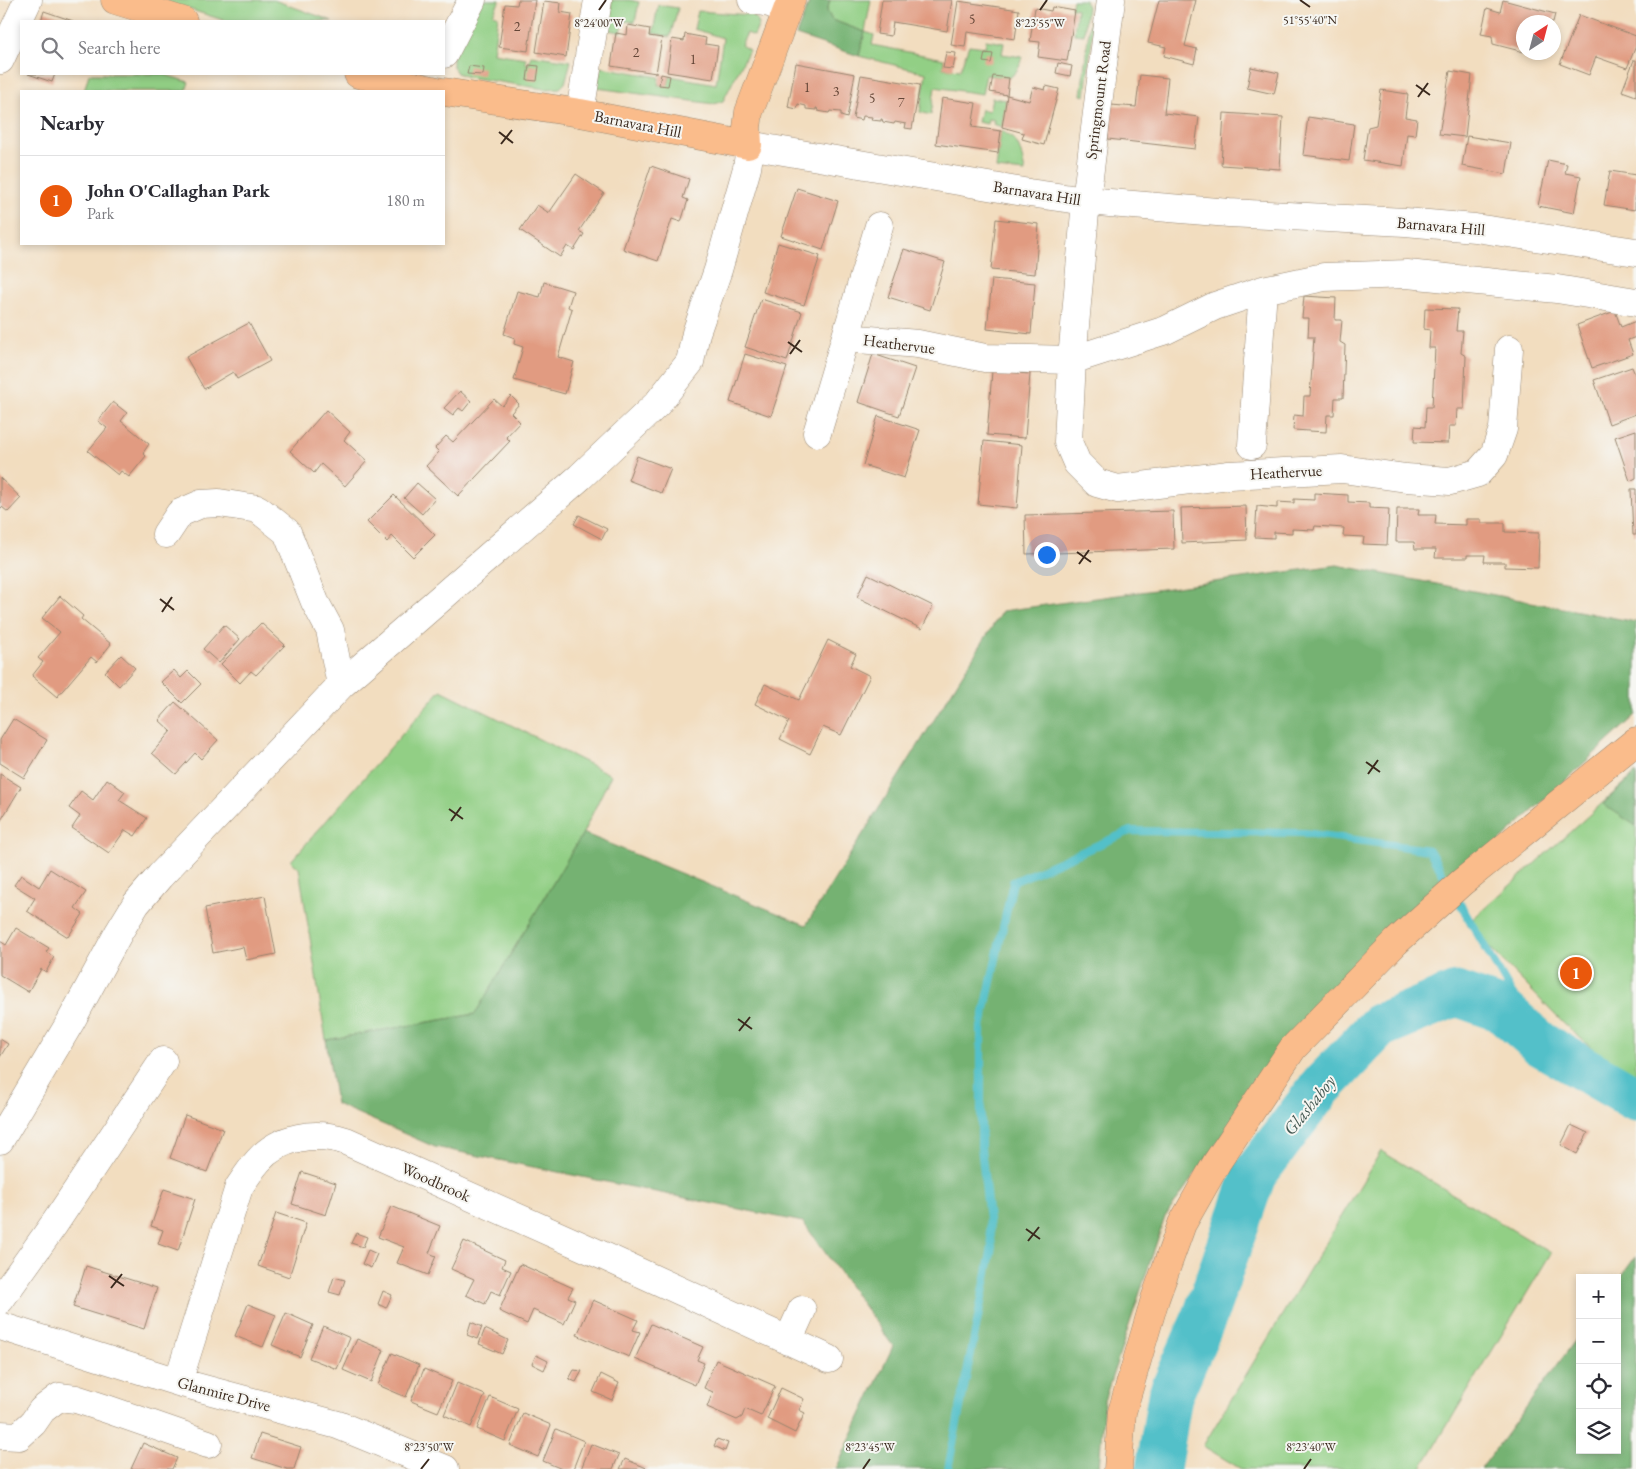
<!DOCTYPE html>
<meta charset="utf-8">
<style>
:root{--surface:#fff;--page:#f2f2f3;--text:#2b2b33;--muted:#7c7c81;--line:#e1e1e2;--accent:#ea580c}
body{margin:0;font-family:"EB Garamond",serif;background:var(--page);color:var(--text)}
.controls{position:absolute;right:15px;bottom:15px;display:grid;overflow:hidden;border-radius:0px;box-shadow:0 2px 8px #0003}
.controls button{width:45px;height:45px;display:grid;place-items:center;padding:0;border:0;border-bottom:1px solid var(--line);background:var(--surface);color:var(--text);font:25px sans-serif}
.compass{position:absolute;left:1516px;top:15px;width:45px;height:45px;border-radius:50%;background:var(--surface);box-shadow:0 2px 8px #0003;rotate:36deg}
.you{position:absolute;left:1046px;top:554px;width:18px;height:18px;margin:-12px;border:4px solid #fff;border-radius:50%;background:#1a73e8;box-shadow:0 0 0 8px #1a73e833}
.badge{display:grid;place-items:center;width:32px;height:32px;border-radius:50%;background:var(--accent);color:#fff;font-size:16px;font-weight:700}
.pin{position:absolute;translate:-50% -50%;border:2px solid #fff;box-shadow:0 1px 5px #0006}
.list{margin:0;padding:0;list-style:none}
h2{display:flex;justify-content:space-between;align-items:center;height:65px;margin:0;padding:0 20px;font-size:21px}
h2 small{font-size:16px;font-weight:400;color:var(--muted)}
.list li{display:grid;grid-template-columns:32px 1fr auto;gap:15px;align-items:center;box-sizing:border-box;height:90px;padding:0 20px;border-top:1px solid var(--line)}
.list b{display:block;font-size:19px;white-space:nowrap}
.list p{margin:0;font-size:16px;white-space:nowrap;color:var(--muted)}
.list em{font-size:16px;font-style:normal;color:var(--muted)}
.icon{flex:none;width:28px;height:28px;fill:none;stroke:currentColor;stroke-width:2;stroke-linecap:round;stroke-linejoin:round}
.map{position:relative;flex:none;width:1636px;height:1469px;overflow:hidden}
.search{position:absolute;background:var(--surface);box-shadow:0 2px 8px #0003;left:20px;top:20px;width:425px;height:55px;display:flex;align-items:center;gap:12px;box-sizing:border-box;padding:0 18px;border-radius:0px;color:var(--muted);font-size:19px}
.panel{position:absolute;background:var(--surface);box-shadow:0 2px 8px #0003;left:20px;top:90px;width:425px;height:155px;border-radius:0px}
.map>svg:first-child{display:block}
</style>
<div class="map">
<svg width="1636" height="1469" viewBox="0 0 1636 1469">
<rect width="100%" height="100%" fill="#f6f6f2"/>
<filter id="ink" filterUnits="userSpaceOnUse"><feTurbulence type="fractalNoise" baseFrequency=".02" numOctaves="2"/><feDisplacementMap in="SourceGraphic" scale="10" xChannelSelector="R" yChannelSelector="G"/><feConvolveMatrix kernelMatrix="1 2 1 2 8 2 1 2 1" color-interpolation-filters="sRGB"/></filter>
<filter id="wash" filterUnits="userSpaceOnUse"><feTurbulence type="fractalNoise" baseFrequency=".0096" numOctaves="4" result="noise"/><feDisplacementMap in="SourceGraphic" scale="20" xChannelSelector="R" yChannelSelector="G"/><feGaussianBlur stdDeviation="1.12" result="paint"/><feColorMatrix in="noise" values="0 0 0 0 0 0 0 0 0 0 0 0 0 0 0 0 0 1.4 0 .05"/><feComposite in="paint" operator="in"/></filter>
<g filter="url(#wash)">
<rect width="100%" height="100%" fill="#f2ddbf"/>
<path fill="#92cf85" stroke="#667c52" d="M160 0H274L332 21H226Z
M481 0H500L493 14 498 16 493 53 526 58 525 63 529 64 531 55 571 61 565 83 560 88 545 89 468 77 457 73 453 67V56Z
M612 0H629L639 2 635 22 624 21 621 32 607 30Z
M830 0H871L865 32 874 35 872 45 944 59 943 68 960 70 969 45 985 47 986 40 1004 43 1002 54 1022 57C1020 67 1017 72 1009 78L986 75 982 94 935 87 931 115 920 112 926 73 859 56 864 32 832 20 827 11Z
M1073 0H1085L1087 7 1084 35 1074 34 1077 9 1071 8Z
M658 5 678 8 670 37 653 33Z
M1092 5H1096L1085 96 1081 95Z
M698 11 750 15 755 17 759 24 754 36 747 33 741 45 749 50 723 101 714 104 597 88 601 67 659 77 658 85 668 86 670 76 716 84 723 38 694 29Z
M89 74H162L189 82 186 91H84Z
M992 98 1006 100 1002 127 993 124 994 120 988 119 987 124 978 122 981 109 989 111Z
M1001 131C1021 140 1021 153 1025 172L996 169Z
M441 690 611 775 583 833 475 1014 326 1040 299 868 291 861Z
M1636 773V1086L1563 1023 1467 924Z
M1381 1151 1551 1253 1421 1469H1241L1203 1446Z"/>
<path fill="#75b272" stroke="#586e48" d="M810 0H830L827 11 832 20 865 32 859 56 796 35Z
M1337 565 1636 622V715L1444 893 1285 1046 1165 1217 1104 1401 1099 1469H836L893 1346 803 1222 435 1147 336 1104 326 1040 475 1014 583 833 806 925 1002 611Z
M1636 773V826L1603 804Z
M1636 1256V1469H1481L1580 1334V1450H1617V1282Z"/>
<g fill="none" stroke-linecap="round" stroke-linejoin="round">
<path stroke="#52c0c9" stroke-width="8" d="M948 1469 992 1247 981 1147V1027L1013 882 1130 831 1305 833 1429 850 1541 1044"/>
<path stroke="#52c0c9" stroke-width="45" d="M1158 1469 1170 1396 1205 1316 1254 1175 1320 1088 1379 1026 1456 994 1502 1010 1541 1044 1636 1099"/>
</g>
<g id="blocks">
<path fill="#e19b81" d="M518 0H535L528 51 499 47 505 4 517 5Z
M882 0H952L947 31 893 22 891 36 877 34Z
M1159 0H1196L1185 46 1197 49 1194 64 1164 56 1166 47 1148 43Z
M1503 0 1555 14 1553 22H1524V52L1493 44 1492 36 1481 34 1487 8 1500 12Z
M544 1 561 3 560 12 572 14 566 57 536 52Z
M958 1 1019 10 1015 39 967 32 965 47 951 45Z
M1052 7 1075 11 1067 61 1038 57 1040 42 1030 41 1035 8 1051 11Z
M44 11 73 21H41Z
M1579 15 1636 36V46L1627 68 1596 57 1589 75 1560 64Z
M628 25 650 29 649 36 662 38 656 73 611 66 616 33 627 35Z
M685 34 706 38 705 44 718 46 713 79 667 72 672 39 684 41Z
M946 52 956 53 953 69 943 68Z
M985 53 993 54 991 63 983 62Z
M1634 60H1636V96L1622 91Z
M796 63 855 74 847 118 841 116V112L830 111 829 113 818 111 817 108H816V110L806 109V106L798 104 797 109 788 107Z
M1058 63 1072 66 1070 76 1056 73Z
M529 65 539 66 537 81 527 80Z
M469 66 484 68 483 75 467 74Z
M1251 67 1279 73 1274 94 1247 88Z
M1450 71 1472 75 1465 137 1439 134Z
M28 74H55L52 82Z
M661 74 670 76 668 86 659 85Z
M861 75 920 85 912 129 905 128 906 124 895 122 894 124 883 122 882 119H881V121L871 120 872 117 863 116 862 120 853 118Z
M1140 75 1168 78 1164 113 1199 117 1195 149 1108 139 1111 105 1136 107Z
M993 76 1009 78 1007 95 1029 101 1033 87 1045 90 1046 86 1059 89 1044 145 1022 139 1024 133 1002 127 1007 95 990 92Z
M1381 90 1408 94 1405 117 1417 119 1415 135 1407 134 1403 166 1363 160 1368 127 1376 125Z
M942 98 976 103 972 127 1001 131 998 153 936 144Z
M1224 113 1283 117 1280 169 1221 165Z
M1308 117 1354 124 1349 161 1303 155Z
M1467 136 1511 143 1506 174 1462 166Z
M1548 160 1567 164 1565 173 1581 176 1574 213 1538 206Z
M651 166 689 179 683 198 688 200 681 222 672 219 658 261 623 249Z
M1610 171 1636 175 1635 210 1604 205Z
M576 174 604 193 579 231 584 234 574 250 567 246 560 257 520 230 537 205 549 213Z
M797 188 838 201 823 250 781 236Z
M996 219 1039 224 1035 274 991 270Z
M778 243 820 256 804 305 763 292Z
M904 249 945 262 930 310 888 297Z
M992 279 1035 283 1031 334 987 329Z
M544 282 573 291 568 307 572 309 558 357 574 362 565 394 514 380 523 347 514 344 515 338 504 334 517 291 540 297Z
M1304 296 1336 298 1335 320H1342L1340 342 1345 345 1343 398H1335L1334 415H1327L1326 432 1293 430 1294 415 1303 416 1304 396H1310L1314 337H1308L1309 318H1302Z
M761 299 802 312 787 361 745 347Z
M1425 308 1458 309 1456 331H1463L1461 353 1466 356 1464 409H1457L1456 426H1449L1448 443 1414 442 1415 426 1425 427 1426 407H1432L1435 348H1429L1430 330 1424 329Z
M1615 311 1621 327 1636 321V337L1628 340 1633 354 1592 368 1577 325Z
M249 323 270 361 237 379 233 372 204 389 186 357Z
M745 354 787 367 771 416 730 402Z
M873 354 915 368 899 416 858 402Z
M1632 367 1636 377V414L1609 424 1594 380Z
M992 371 1030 374 1025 438 987 435Z
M460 391 471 401 463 411 459 408 453 415 444 408Z
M511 396 519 404 511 413 520 422 506 437 510 441 458 496 426 466 439 452 435 448 446 436 453 442 494 399 502 406Z
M113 402 127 413 121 421 149 444 143 453 146 456 129 477 121 471 118 475 88 451 107 428 98 421Z
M326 410 350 432 344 440 367 461 345 486 321 464 314 473 290 451Z
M878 416 920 430 904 478 863 465Z
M1636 430V478L1630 481 1615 437Z
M984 441 1022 445 1017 508 978 504Z
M637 456 671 469 661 493 628 480Z
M0 478 21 498 8 512 2 507 0 509Z
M417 483 435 499 422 514 404 498Z
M1631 489H1636V535H1633Z
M1314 493 1348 495V502L1369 503V508L1389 509 1387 545 1363 544 1364 537 1343 536 1344 528 1315 526 1314 530 1292 529V533L1274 532V538L1255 537 1257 506 1277 508V502L1294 503V499L1314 500Z
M394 495 435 535 413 557 392 536 387 542 367 522Z
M1246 506 1247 540 1182 543 1181 508Z
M1397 509H1419L1418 515H1436L1435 524 1466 525V519H1481V523H1505V532L1539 533 1538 568 1505 567V562H1484L1485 555H1467V558H1435L1436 549H1415L1414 542H1396Z
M1173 511 1174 549 1026 554 1025 515Z
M579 515 607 529 602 539 574 524Z
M868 574 933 606 922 629 857 597Z
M60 596 83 616 81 619 111 644 97 662 91 657 57 697 32 676 43 662 38 658 60 632 42 618Z
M261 623 285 645 256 675 251 671 240 683 221 664Z
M224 625 240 639 219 663 203 649Z
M828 640 856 654 850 666 870 676 841 735 823 727 810 754 780 739 789 721 755 704 765 684 799 700Z
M121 655 135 668 119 686 105 672Z
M174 670 181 678 188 671 201 684 182 703 161 682Z
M175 702 218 740 201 759 195 753 176 774 152 753 171 731 159 720Z
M13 719 47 740 24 778 0 763V740Z
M0 774 21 787 0 822Z
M107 779 125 792 119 800 147 818 135 836 125 830 109 853 72 828 80 816 69 808 81 791 93 800Z
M50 869 86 892 75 908 83 914 68 937 27 911 35 898 14 885 21 875 39 887Z
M265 896 276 954 246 960 243 947 213 953 205 908Z
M16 928 49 948 46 952 54 957 46 972 41 969 28 992 0 975V941L6 945Z
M0 1039 8 1044 0 1057Z
M185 1115 223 1129 207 1172 170 1158Z
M1571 1125 1588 1133 1577 1154 1561 1145Z
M302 1172 336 1183 326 1215 292 1204Z
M164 1189 195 1199 178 1251 158 1244 163 1230 151 1226Z
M391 1206 440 1226 429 1253 436 1256 428 1275 397 1263 404 1247 378 1237Z
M276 1213 306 1223 289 1277 258 1266Z
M356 1233 367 1237 363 1247 351 1243Z
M464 1241 505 1260 502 1267 511 1271 500 1295 491 1291 485 1304 466 1295 474 1279 451 1269Z
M368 1250 377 1254 371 1268 362 1264Z
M520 1264 573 1288 568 1297 575 1300 564 1324 533 1310 527 1324 499 1311Z
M86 1266 157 1288 144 1329 73 1307Z
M334 1277 345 1280 340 1295 329 1292Z
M383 1291 392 1295 386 1308 378 1304Z
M593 1300 638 1320 633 1330 640 1332 629 1357 577 1335Z
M248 1304 276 1315 263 1347 235 1336Z
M286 1313 313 1325 300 1357 272 1345Z
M471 1322 482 1327 477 1339 467 1335Z
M651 1324 703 1347 697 1360 704 1363 695 1385 635 1359Z
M323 1326 350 1338 337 1369 309 1358Z
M485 1329 508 1340 502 1354 479 1344Z
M357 1339 384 1350 371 1382 343 1370Z
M392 1353 419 1365 406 1397 378 1385Z
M536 1355 548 1361 544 1370 532 1364Z
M716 1360 775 1386 761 1416 745 1409 742 1417 737 1420 707 1407 713 1392 704 1388Z
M424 1369 452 1381 438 1412 411 1401Z
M574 1370 582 1371 576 1382 569 1379Z
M601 1374 619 1383 612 1400 593 1392Z
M457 1383 485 1395 471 1427 444 1415Z
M781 1388 804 1399 799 1410 805 1413 795 1433 767 1419Z
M490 1397 518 1409 505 1441 477 1429Z
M523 1413 551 1425 538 1457 510 1445Z
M556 1429 584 1441 573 1469H562L543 1461Z
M260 1434 301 1447 294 1469H287L252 1458Z
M717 1439 728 1443 725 1451 714 1446Z
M143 1443 177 1458 172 1469H131Z
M591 1444 619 1455 613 1469H581Z
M625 1459 649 1469H620Z"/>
</g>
</g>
<g filter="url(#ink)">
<use href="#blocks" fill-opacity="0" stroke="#96846e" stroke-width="1"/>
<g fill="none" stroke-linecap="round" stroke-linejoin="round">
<g stroke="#96846e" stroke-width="29">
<path id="minor" d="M752 0 770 3 787 10
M1111 0 1086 201 1072 360 1068 442 1077 463 1097 483 1118 489 1229 475 1342 469 1406 478 1450 481 1478 473 1494 455 1503 429 1509 349
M444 54 472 0
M0 60 28 0
M580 113 598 0
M846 338 918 344 985 358 1072 360 1166 330 1215 306 1263 290 1324 277 1407 274 1557 289 1636 302
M817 433 879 226
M1252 445 1263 290
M166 534 180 513 201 504 219 503 258 509 287 532 315 602 330 630 341 685
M0 1140 71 1021 119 932 136 904 160 876 341 685 580 477 657 404 690 362 696 333 718 270 747 168 749 155 748 145 1029 193 1086 201 1229 213 1405 222 1475 228 1636 252
M0 1300 55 1223 163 1061
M0 1326 178 1382 338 1425 445 1469
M788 1341 802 1310
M178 1382 239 1187C245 1178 251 1169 258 1161 280 1136 315 1131 346 1141L606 1257 829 1359
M0 1435 19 1436 33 1423 42 1410 59 1397 76 1399 107 1409 208 1444"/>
</g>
<g stroke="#96846e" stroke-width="29">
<path id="major" d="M115 0 183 21
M358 74 437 91
M444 92 580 113 748 145 747 128 749 112 791 0
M1118 1469 1122 1412 1155 1299 1182 1224 1217 1162 1293 1048 1396 942 1461 883 1636 741"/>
</g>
<use href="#minor" stroke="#fff" stroke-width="28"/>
<use href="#major" stroke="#fabc8b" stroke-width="28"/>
</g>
</g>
<path fill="none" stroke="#3b2a1e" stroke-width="2" d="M1300 0 1310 7M599 10 606 0M1040 10 1047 0M1416 85 1430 95M1418 97 1428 83M499 132 513 143M501 144 512 130M788 342 802 352M790 354 800 340M1077 552 1091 562M1079 564 1089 550M160 599 174 610M162 612 172 597M1366 762 1380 772M1368 774 1378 760M449 809 463 819M451 821 461 807M738 1019 752 1029M739 1031 750 1017M1026 1229 1040 1239M1028 1241 1039 1227M109 1276 124 1286M111 1288 122 1274M421 1469 429 1459M863 1469 870 1459M1304 1469 1311 1459"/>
<g text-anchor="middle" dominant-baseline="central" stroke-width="4" stroke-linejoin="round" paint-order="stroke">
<g font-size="14" fill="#644637">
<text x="972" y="19">5</text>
<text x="517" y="26">2</text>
<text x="636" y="52">2</text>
<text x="693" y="59">1</text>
<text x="807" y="87">1</text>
<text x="836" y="91">3</text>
<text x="872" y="98">5</text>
<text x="901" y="102">7</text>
</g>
<g font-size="16" fill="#3b2a1e" stroke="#f6f6f2">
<text transform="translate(1098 100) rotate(-83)">Springmount Road</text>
<text transform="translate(638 124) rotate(11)">Barnavara Hill</text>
<text transform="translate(1037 193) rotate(9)">Barnavara Hill</text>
<text transform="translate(1441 226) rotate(5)">Barnavara Hill</text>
<text transform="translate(899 344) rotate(7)">Heathervue</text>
<text transform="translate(1286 472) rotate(-3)">Heathervue</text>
<text transform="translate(436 1182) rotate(24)">Woodbrook</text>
<text transform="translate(224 1394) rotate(15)">Glanmire Drive</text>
</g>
<g font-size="18" font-style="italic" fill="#425751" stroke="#f6f6f2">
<text transform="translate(1309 1105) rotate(-51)">Glashaboy</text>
</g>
</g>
<g font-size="12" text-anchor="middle" fill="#3b2a1e" stroke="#f6f6f2" stroke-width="4" stroke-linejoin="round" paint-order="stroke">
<text x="1310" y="24">51°55'40"N</text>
<text x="599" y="27">8°24'00"W</text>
<text x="1040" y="27">8°23'55"W</text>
<text x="429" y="1451">8°23'50"W</text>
<text x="870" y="1451">8°23'45"W</text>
<text x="1311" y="1451">8°23'40"W</text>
</g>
</svg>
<div class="controls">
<button>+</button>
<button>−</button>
<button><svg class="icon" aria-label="locate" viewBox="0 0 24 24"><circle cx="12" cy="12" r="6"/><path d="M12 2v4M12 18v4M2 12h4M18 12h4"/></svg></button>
<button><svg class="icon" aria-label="layers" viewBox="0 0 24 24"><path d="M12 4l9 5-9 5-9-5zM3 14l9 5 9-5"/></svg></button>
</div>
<svg class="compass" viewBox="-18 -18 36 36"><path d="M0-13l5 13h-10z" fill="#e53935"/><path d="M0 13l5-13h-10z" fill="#7c7c81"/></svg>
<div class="you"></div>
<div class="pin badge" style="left:1576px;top:973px">1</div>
<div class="search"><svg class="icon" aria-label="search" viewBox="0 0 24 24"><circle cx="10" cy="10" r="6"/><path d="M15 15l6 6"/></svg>Search here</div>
<section class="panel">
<h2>Nearby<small></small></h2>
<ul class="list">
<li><span class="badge">1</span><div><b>John O'Callaghan Park</b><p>Park</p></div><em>180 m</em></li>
</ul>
</section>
</div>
